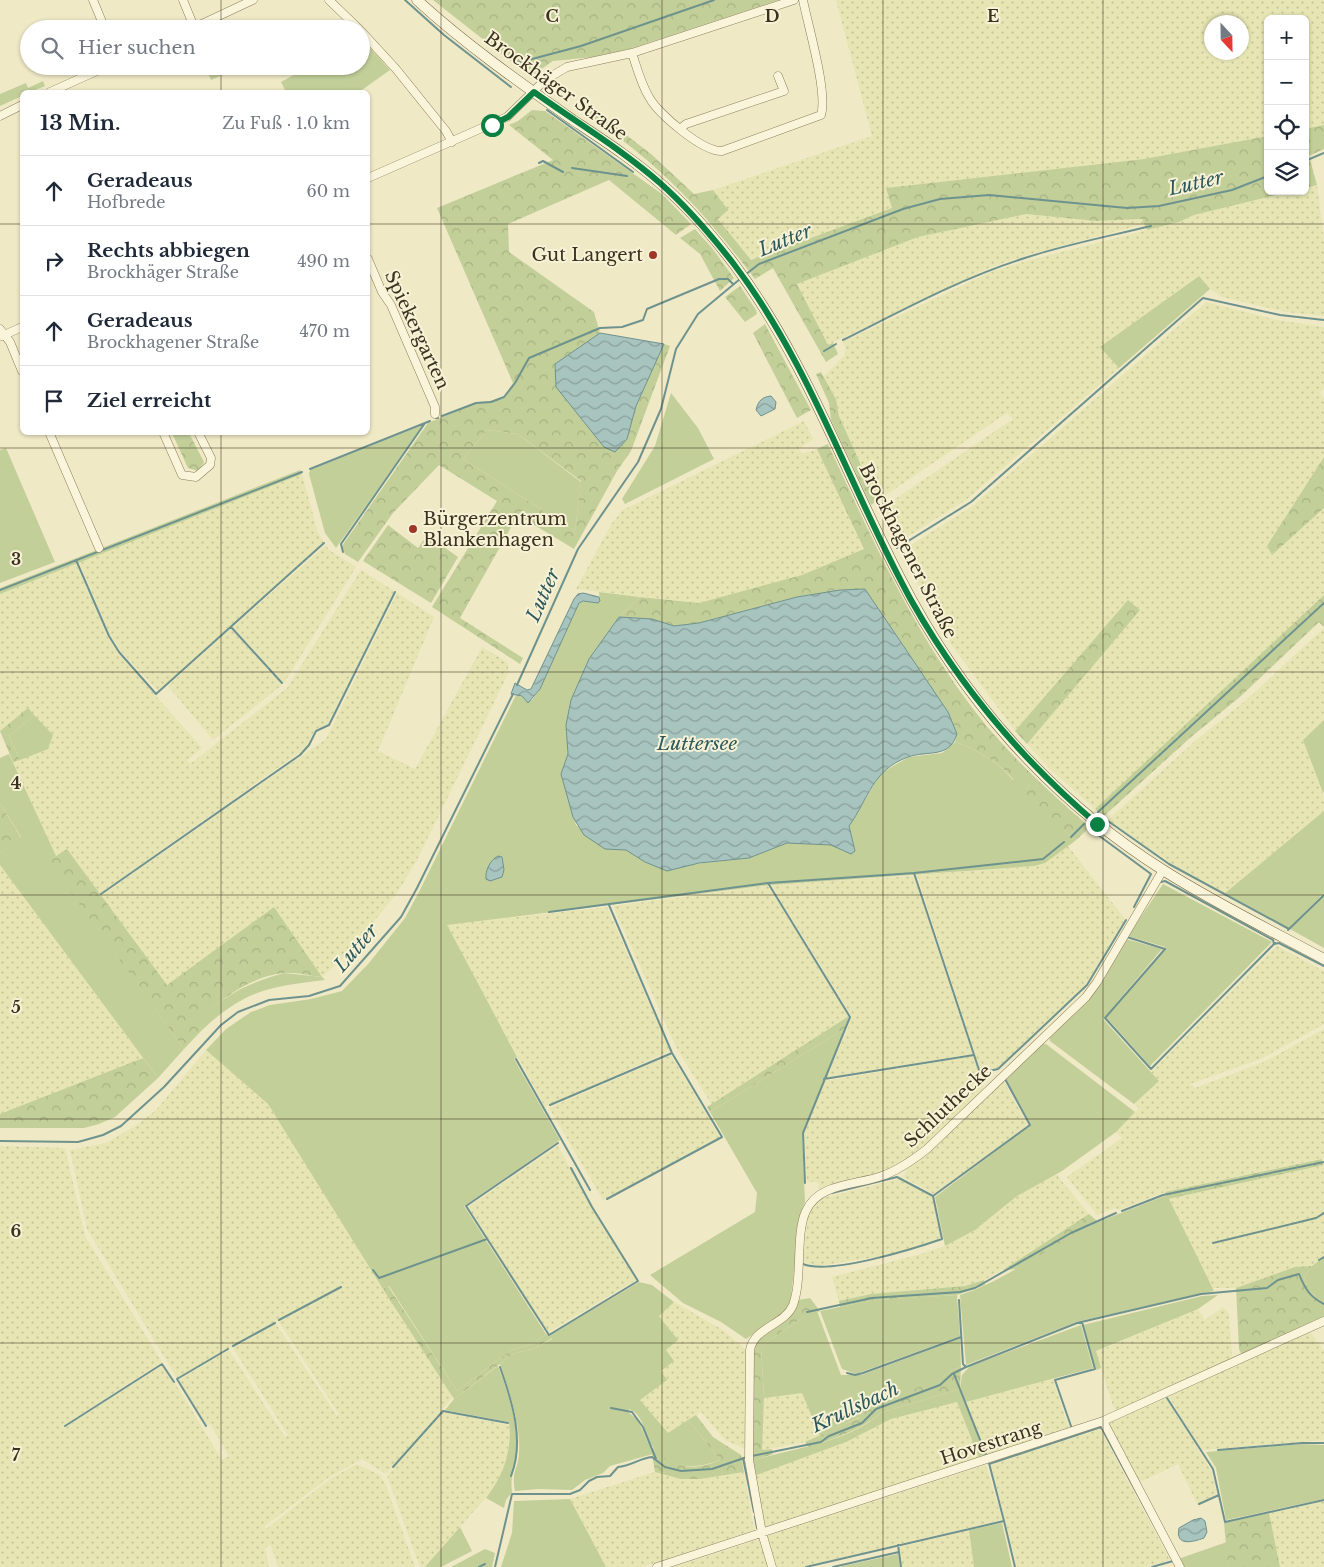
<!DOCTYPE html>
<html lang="de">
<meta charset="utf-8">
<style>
:root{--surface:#fff;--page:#f2f2f3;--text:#1f2937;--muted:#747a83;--line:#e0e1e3}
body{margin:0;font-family:"Libre Baskerville",serif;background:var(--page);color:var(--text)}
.controls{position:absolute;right:15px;top:15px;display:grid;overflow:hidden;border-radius:8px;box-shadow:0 1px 4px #0004}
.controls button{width:45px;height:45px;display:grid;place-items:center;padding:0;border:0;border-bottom:1px solid var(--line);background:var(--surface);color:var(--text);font:25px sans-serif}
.compass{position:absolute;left:1204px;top:15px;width:45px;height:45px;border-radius:50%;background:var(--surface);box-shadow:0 1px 4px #0004;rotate:158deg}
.stop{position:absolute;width:15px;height:15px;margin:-11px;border:4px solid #0b8043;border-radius:50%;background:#fff}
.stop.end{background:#0b8043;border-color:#fff;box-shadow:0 1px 5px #0008}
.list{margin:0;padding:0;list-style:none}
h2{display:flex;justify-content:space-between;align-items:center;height:65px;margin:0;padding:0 20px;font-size:21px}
h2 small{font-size:16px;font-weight:400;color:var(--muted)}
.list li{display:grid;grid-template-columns:32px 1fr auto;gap:15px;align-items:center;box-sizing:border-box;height:70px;padding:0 20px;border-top:1px solid var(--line)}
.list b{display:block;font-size:19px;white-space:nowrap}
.list p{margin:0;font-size:16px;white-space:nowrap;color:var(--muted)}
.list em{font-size:16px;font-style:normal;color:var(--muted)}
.icon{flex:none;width:28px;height:28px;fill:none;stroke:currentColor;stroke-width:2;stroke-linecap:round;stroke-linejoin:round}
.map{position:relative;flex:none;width:1324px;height:1567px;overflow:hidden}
.search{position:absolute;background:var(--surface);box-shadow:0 1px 4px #0004;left:20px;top:20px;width:350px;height:55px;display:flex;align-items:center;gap:12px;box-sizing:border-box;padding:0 18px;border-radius:28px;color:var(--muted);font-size:19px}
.panel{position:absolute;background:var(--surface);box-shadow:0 1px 4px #0004;left:20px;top:90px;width:350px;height:345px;border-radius:8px}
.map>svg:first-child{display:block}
</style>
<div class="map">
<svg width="1324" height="1567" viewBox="0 0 1324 1567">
<defs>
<pattern id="farmland-dots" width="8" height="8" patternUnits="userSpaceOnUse" patternTransform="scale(1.25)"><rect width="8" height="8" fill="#e6e5b3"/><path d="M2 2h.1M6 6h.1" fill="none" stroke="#c6c59a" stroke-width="1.8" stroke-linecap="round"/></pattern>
<pattern id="forest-crowns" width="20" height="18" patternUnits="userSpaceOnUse" patternTransform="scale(1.25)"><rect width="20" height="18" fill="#c2cf99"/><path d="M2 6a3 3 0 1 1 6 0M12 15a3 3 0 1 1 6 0" fill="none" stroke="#a8b283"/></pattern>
<pattern id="water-waves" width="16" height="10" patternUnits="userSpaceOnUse" patternTransform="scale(1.25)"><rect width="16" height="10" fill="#a8c4bf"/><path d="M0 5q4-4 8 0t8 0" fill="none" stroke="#8aa09b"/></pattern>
</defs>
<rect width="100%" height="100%" fill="#f0e9c6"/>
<path fill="url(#farmland-dots)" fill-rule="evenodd" d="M836 0H1324V125L1305 129V19H1268V136L1144 159 887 188 892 208 751 260 718 219 727 210 713 190 872 136ZM1212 22H1242V52H1212Z
M1317 185 1324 241V316L1286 312 1222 297 1207 287 1198 276 1101 347 1119 368 966 500 896 544 879 510 1013 419 1007 413 877 501 839 416 836 399 824 376 844 356 846 350 843 342 991 272 1026 261 1179 222 1194 215 1292 191H1305V188Z
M1026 214 1096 221 1142 219 1144 224 1027 255 989 268 828 345 797 284 918 237Z
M1206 302 1277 320 1324 327V389L1320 392 1324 398V457L1267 546 1272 555 1324 508V595L1095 809 1050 769 1027 744 1139 610 1127 601 1015 731 951 644 900 552 974 505Z
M804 421 813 439 799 449 802 454 817 449 864 549 802 575 699 603 576 589 612 523 623 510Z
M302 474 318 533 324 542 158 691 121 651 110 635 79 562Z
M326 545 329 550 356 567 284 683 233 627Z
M76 564 108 637 118 653 202 748 187 760 190 764 287 688 361 570 394 591 327 726 315 729 307 745 299 753 99 894 67 849 56 856 13 762 48 749 28 709 0 731V594Z
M397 593 434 617 378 751 415 769 482 647 507 662 509 672 416 862 397 893 346 956 322 977 274 907 167 985 101 896 326 739Z
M231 628 282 685 213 740 168 686Z
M1324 628V720L1303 740 1324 797V811L1224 894 1171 864 1108 820 1195 741 1245 701Z
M1068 846 1125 919 1086 984 998 1068 980 1071 917 875 1034 866 1045 863Z
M0 865 143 1058 0 1114Z
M914 876 972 1054 826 1078 848 1028 851 1015 771 885Z
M768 886 849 1016 712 1105 677 1049 613 906Z
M607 907 670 1051 545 1107 446 925Z
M1277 946 1324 971V1024L1263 1058 1190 1084 1195 1088 1264 1062 1324 1029V1158L1165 1192 1119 1210 1115 1208 1097 1215 1067 1177 1122 1138 1116 1132 1139 1108 1134 1104 1159 1081 1151 1072Z
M206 1050 268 1104 453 1397 386 1474 362 1459 328 1478 265 1526 266 1529 330 1479 357 1464 380 1475 385 1483 415 1567H278L270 1544 265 1549 269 1567H0V1146L65 1148 85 1236 162 1362 64 1425 65 1427 162 1366 173 1384 175 1383 222 1460 229 1456 210 1424 207 1426 179 1380 229 1350 285 1437 288 1435 233 1348 276 1324 337 1416 339 1414 279 1322 341 1288V1286L177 1378 87 1229 70 1150 106 1143 137 1125 156 1110Z
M671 1055 720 1137 603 1200 549 1108Z
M973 1056 984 1088 911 1158 881 1173 819 1190 818 1182H807L803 1133 825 1081Z
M1003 1080 1028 1125 934 1194 903 1177 908 1168 929 1151Z
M558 1146 591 1207 636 1280 547 1333 468 1207Z
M1324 1164V1257L1312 1266 1295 1267 1236 1288H1213L1168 1199Z
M1056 1174 1089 1214 1003 1270 984 1280 965 1286 871 1294 839 1301 832 1277 917 1255 945 1246 975 1230 1017 1196Z
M898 1179 933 1197 941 1239 888 1255 818 1266 803 1262 808 1213 819 1199Z
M674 1302 723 1330 746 1350V1449L725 1440 701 1412 668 1434 640 1400 666 1380 660 1371 666 1350 677 1340 659 1315Z
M1223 1307 1229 1314 1232 1355 1230 1360 1115 1412 1096 1352 1198 1309 1205 1320Z
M1308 1332 1312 1334 1324 1351V1440L1202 1450 1168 1396Z
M1053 1379 1069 1429 988 1456 966 1402Z
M803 1393 820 1436 805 1442 762 1450 764 1398Z
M1165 1397 1211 1470 1217 1494 1197 1504 1178 1464 1138 1483 1106 1424Z
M957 1402 979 1458 767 1527 764 1525 754 1476 846 1442 891 1419Z
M443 1412 509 1425 508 1457 502 1474 494 1488 425 1567H420L387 1476Z
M1100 1429 1170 1560 1145 1567H1017L991 1465Z
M986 1465 1002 1520 801 1567H777L767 1536Z
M655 1472 681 1479H700L744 1472 754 1530 643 1567H606L570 1499Z
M1324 1501V1567H1280L1269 1513Z
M969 1530 974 1567H901L899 1547Z
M760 1539 768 1567H674Z"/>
<path fill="#c2cf99" d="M361 38 390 70 359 92H286L281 82 310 66 316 72 327 66H361Z
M43 81 45 86 30 92H22V96L0 106V94L26 83 28 88Z
M1199 276 1210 289 1119 368 1100 347Z
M671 393 698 428 714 459 625 504 622 499 655 446Z
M423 425 336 548 325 533 309 474 310 470Z
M487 430 518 434 581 482 575 531 463 459Z
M6 448 55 562 0 583V450Z
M300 470 302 474 0 594V588Z
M599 592 640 597 619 617 589 659 571 700 566 725 568 754 561 774 576 825 605 849 626 850 645 862 685 865 749 858 787 843 831 845 855 851 849 826 881 773 909 757 942 753 955 742C978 750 997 761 1013 780L1019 775 1029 786 1024 791 1075 841 1045 863 1034 866 771 885 447 925 517 1057 514 1059 560 1140 464 1206 546 1334 533 1344 511 1350 457 1391 389 1286 383 1289 268 1104 206 1050 226 1029 251 1012 270 1005 311 999 342 991 369 963 405 918 420 890 516 695 532 700 540 689 579 603C586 599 593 605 600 601Z
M34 715 53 735 48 749 20 760 9 736Z
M1324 720V791L1323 793 1303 740Z
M9 754 56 856 49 861 184 1049 158 1078 0 865V853L21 837 0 803V758Z
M1324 811V893L1289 928 1224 894Z
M1163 884 1272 942 1150 1066 1106 1017 1165 950V947L1128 936Z
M1324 896V948L1290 929Z
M1126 939 1162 949 1103 1019 1159 1081 1134 1104 1050 1041 1049 1035 1086 999Z
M284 973 322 977 325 980C268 987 245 990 202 1030L195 1022C228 994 242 985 284 973Z
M841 1031 843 1033 802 1133 805 1202 801 1212 790 1305 784 1313 746 1339 721 1322 683 1303 650 1275 755 1212 757 1193 710 1112Z
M1041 1044H1046L1135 1112 1116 1132 1062 1171 1017 1196 975 1230 945 1246 935 1197 1031 1125 1005 1079Z
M1167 1195 1214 1291 1076 1322 966 1365 960 1295C1001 1282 1035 1256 1071 1235 1102 1219 1135 1208 1167 1195Z
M1324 1257V1302C1312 1296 1308 1289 1304 1277L1312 1266Z
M639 1282 652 1285 674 1302 659 1316 678 1340 666 1350 674 1361 661 1371 667 1380 640 1400 668 1433 688 1420 720 1460C698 1469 667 1471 653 1447 645 1435 644 1415 629 1409L628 1412 638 1420 653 1454 610 1466 603 1473 585 1480 572 1490 539 1489 515 1491C511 1471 518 1470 519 1453 521 1426 509 1390 500 1364L513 1354 535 1348 552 1339 550 1335Z
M957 1295 960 1336 856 1374 842 1369 820 1311 874 1300Z
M1218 1295 1198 1309 1096 1351 1101 1368 1096 1370 1083 1325 1202 1296Z
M817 1311 841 1375H862L960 1338 961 1367 950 1371 942 1378 820 1436 802 1393 764 1398 761 1346 802 1318Z
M1081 1325 1093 1368 966 1402 988 1456 979 1458 957 1402 891 1419 846 1442 754 1476 752 1461C791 1448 849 1443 880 1413L960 1389 962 1375 970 1366Z
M498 1366C507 1389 520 1429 517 1454 515 1471 510 1473 512 1492L506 1500 504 1508 486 1498C504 1475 512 1451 509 1422L445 1410 454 1399Z
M1302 1444 1324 1445V1499L1226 1520 1216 1468 1206 1452Z
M570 1499 606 1567H501L512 1533 514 1501Z
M1002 1523 1012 1567H974L969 1530Z
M460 1527 472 1551 441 1567H425Z
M1227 1542 1228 1567H1183L1178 1559Z
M485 1549 495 1553 492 1567H451Z
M898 1554 900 1567H839Z"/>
<path fill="url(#forest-crowns)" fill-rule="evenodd" d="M433 0H779L629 49 593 57 553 61 534 74H527Z
M205 66H243L211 80Z
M586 104 651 154 694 194 713 190 728 210 718 219 751 260 892 208 886 188 1144 159 1268 136V191H1292L1194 215 1179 222 1147 230 1142 219 1096 221 1026 214 918 237 797 284 828 345 833 343 838 354 826 362 773 268 755 279C723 237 689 196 648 161 626 142 601 125 578 108Z
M532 110 545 111 662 194 691 224 676 235 609 180 508 224 509 252 594 312 600 333 555 364 556 386 604 447 627 439 636 406 664 344 670 346 631 451 617 471 574 549 518 515 460 618 523 658 520 664 432 607 497 501 439 465 393 513 358 562 345 554 342 546 428 423 479 402 490 401 504 397 513 383 437 208 553 160 509 125 518 121ZM487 430 518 434 581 481 575 531 463 459Z
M1324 125V149L1309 156 1317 185 1305 188V129Z
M695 229 712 248 734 278 720 291 700 254 680 238Z
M740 286 756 310 757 314 745 322 725 297Z
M765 324 811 410 797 418 753 333Z
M821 372 836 399 839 416 877 501 871 505 831 420 829 403 816 374Z
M172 433H189L204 462 198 471 188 468Z
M828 444C873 541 917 640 985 724 1017 762 1052 795 1090 827L1075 841 1023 791 1029 786 1019 776 1014 780C997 761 978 750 955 742L957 734 948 712 865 589 840 590 797 597 699 623 674 626 652 619 619 617 640 597 699 603 802 575 864 549 817 449Z
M1324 457V508L1272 555 1267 546Z
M388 525 418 548 427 535 458 557 431 603 363 561Z
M1324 595V627L1319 622 1241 696 1191 737 1104 816 1095 809Z
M1128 600 1140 610 1027 744 1015 731Z
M28 708 34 715 9 736 20 760 13 762 0 731Z
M0 803 21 838 0 853Z
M67 849 167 985 274 907 322 977C310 976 296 972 283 973 249 977 221 1000 196 1022L202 1030 184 1049 48 861Z
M849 1016 843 1033 841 1031 710 1112 707 1107Z
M143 1058 158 1078 115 1117 99 1124 84 1128H0V1114Z
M1322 1159 1323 1165 1168 1199 1165 1192Z
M1089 1214 1097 1221 1017 1269 1003 1270Z
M1312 1266 1304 1277C1308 1289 1312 1296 1324 1302V1318L1242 1355 1239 1349 1236 1288 1295 1267Z
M984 1280 985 1285 957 1295 874 1300 840 1307 839 1301 871 1294 965 1286Z
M388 1286 457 1391 511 1350 533 1344 546 1334 550 1335 552 1338 535 1348 513 1354 454 1399 383 1289Z
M810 1298 820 1311 802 1318 761 1346 764 1398 762 1450 772 1449 773 1454 752 1461V1347L756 1341 798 1300Z
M961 1367 960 1389 880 1413C862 1430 832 1439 809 1447L805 1442 859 1418 864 1409 942 1378 950 1371Z
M696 1415 713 1437 741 1455 744 1472 700 1479H681L655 1472 651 1449 653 1448C674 1468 693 1472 720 1460L688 1420Z
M1269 1513 1280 1567H1228L1224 1523Z"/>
<path fill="url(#water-waves)" stroke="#6e938e" d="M600 333 664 344 636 406 627 439 615 452 604 447 556 387 555 364Z
M771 396 776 402 775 409 761 416 756 410C758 401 762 397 771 396Z
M865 589 948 712 957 734C949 759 928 750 908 757 872 770 869 798 849 826L855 851 851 854 831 845 787 843 749 858 699 863 667 871 645 862 626 850 605 849 584 835 573 817 561 774 568 754 566 725 571 700 589 659 619 617 652 619 674 626 699 623 797 597 840 590Z
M583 593 599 597 600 601 598 603 583 601 579 603 540 689 528 703 522 696 511 694 515 683 527 690 531 689 574 599 578 594Z
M498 856 502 857 504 870 502 877 490 881 486 879C485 871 490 860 498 856Z
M1201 1518 1205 1521 1207 1532 1204 1538C1193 1542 1175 1547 1179 1528L1193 1520Z"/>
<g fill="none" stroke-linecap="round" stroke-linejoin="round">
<path stroke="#6e938e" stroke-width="2" d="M405 0 444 35 511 87
M517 63 581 46 714 0
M547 110 633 172
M1305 161 1324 153
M539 163 543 161 563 172
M572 168 627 176
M745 275 759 264 903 209 940 199 989 195 1127 208 1159 206 1232 190 1268 176
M843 340C903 310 963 277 1028 257 1068 244 1110 236 1151 226
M824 351 836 344
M442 416 476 403 491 402 504 397 515 383 529 358 600 328 622 327 643 320 647 309 719 279H728L733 284
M436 418H438
M310 469 430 421
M897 548 971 502 1203 298 1280 315 1324 320
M343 552 341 544 425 423
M76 560 109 636 119 652 156 694 324 543
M0 590 302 472
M231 627 282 683
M517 685 578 549 638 462 661 409 676 349 698 314 740 279
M1098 812 1324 603
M1108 821 1169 864 1289 929
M1094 832 1151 874 1134 907
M1071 837 1084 824
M914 873 980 1073 998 1069 1087 985 1126 920
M1161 882 1165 881 1273 940 1274 944 1279 943 1324 966
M768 883 850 1017 803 1133 805 1183
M101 894 300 755 309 745 316 731 329 725 395 592
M549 912 768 883 914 873 1043 859 1064 842
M1288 930 1324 895
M1127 937 1165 949 1105 1018 1151 1069 1275 943
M516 1059 590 1190
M824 1079 974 1055
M550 1105 672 1053
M0 1141 78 1142 103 1135 121 1126 164 1087 221 1025 238 1012 269 1000 309 996 340 986 401 917 417 888 513 694
M558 1143 466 1206 549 1335 638 1281 592 1207 571 1168
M832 1193 897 1177 933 1196
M933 1196 1030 1125 1005 1079
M607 1199 722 1137 672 1053 609 905
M1122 1211 1163 1195 1324 1162
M1213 1243 1316 1218 1324 1213
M1319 1260 1324 1257
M803 1264C830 1275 913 1249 942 1239L933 1196
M373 1270 379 1278 487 1239
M959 1300 963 1364 965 1366
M807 1312 872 1298 960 1292 975 1288 1071 1233 1116 1213
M279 1320 341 1287
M233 1346 275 1323
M500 1367C512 1401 525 1441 511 1476
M847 1373 855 1375 863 1373 961 1337
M954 1374 986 1455
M1167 1398 1213 1469 1225 1522 1324 1500
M611 1408 632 1412 643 1427 656 1459
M65 1426 162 1364 174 1382
M206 1426 177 1379 228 1349
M1072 1429 1055 1380 1095 1369 1082 1322
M1218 1450 1302 1443H1324
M752 1456 821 1442 829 1436 862 1423 876 1409 940 1385 952 1374 966 1367 1077 1323 1201 1294 1267 1288 1278 1280 1299 1274C1305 1289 1310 1297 1324 1304
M743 1458 754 1512
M989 1464 1101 1427 1159 1534
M393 1467 443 1411 508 1423
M1199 1504 1219 1495
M755 1517 757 1528
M1004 1521 1015 1567
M898 1545 901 1567
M479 1567 485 1564
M495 1567 512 1494H570L580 1490 589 1481 597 1477 610 1476 618 1467C631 1466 640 1458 652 1457L665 1467 681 1471 712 1469 747 1457
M806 1567 1004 1521 989 1463
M833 1567 899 1552
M1152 1567 1173 1561"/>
<g stroke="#8d7c5b" stroke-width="9">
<path id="street" d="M93 0 105 29
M183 0 194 27
M329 0 359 29
M191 29 253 0
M361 31 396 69 446 131 452 142
M632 53C637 68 641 84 649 97 658 114 703 152 722 151L821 115C828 92 808 26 803 0
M50 92 108 66
M0 116 22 105
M681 128 686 124 784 91 778 76
M368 178 507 117 545 80 567 67 632 53 794 0
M368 259 382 292 391 305 435 407V414
M0 329 10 342 22 371
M2 336 22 327
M49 432 99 548
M163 432 182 475 196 477 210 465 211 458 198 432
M1103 1421 1180 1567
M657 1567 1103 1421 1324 1321
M772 1567 762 1533 749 1460 750 1350C754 1327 785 1325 793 1305 803 1278 795 1234 806 1211 818 1183 857 1185 882 1176 899 1170 913 1160 927 1149L1086 997 1097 982 1163 870"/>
</g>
<g stroke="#6e5d3e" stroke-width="11">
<path id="secondary" d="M417 0C465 44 519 82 573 120 603 140 634 160 661 184 688 207 712 235 734 264 805 359 845 472 899 576 960 696 1049 798 1163 870 1215 903 1270 930 1324 959"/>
</g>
<use href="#street" stroke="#faf5da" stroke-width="8"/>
<use href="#secondary" stroke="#faf5da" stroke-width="10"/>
</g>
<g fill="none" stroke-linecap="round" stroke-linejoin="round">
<path stroke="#0b8043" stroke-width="6" d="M492 125 508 117 534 92C576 122 621 149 660 183 687 207 711 235 733 263 811 365 850 489 911 600 960 687 1022 760 1097 824"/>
</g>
<path fill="none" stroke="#3c311f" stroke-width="1" stroke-opacity="0.55" d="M221 0V29M441 0V1567M662 0V1567M883 0V1567M1103 0V1567M221 66V92M0 224H22M368 224H1324M221 432V1567M0 448H1324M0 672H1324M0 895H1324M0 1119H1324M0 1343H1324"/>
<g fill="#9e3728" stroke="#f7f2d6" stroke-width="2">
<circle cx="653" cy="255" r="5"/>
<circle cx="413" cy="529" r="5"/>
</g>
<g text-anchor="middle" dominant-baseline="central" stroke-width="4" stroke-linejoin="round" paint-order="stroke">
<g font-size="18" fill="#3c311f" stroke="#f7f2d6">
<text transform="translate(556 86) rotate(36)">Brockhäger Straße</text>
<text transform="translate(417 330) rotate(65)">Spiekergarten</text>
<text transform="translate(908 551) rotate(63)">Brockhagener Straße</text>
<text transform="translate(948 1106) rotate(-43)">Schluthecke</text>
<text transform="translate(991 1443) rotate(-18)">Hovestrang</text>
</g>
<g font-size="18" fill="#3c311f" stroke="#f7f2d6" text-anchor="end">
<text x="643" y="255">Gut Langert</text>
<text x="423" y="519" text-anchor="start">Bürgerzentrum<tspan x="423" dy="21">Blankenhagen</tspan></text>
</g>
<g font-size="19" font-style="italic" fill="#2e595c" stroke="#f7f2d6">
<text transform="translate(1196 183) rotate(-13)">Lutter</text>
<text transform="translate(785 240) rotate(-22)">Lutter</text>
<text transform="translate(543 595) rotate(-66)">Lutter</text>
<text x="697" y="743">Luttersee</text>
<text transform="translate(356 948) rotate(-49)">Lutter</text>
<text transform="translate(855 1407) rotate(-25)">Krullsbach</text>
</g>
</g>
<g font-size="16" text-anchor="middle" font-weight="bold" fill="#3c311f" stroke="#f7f2d6" stroke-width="4" stroke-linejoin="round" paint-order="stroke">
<text x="552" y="22">C</text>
<text x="772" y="22">D</text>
<text x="993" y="22">E</text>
<text x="16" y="565">3</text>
<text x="16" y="789">4</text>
<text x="16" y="1013">5</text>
<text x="16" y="1237">6</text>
<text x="16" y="1461">7</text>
</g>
</svg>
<div class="controls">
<button>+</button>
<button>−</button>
<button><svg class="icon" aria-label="locate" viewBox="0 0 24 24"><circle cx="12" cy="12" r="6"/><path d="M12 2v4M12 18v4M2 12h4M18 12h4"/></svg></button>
<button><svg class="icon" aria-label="layers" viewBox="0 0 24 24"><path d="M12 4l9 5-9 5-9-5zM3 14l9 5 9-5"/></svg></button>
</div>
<svg class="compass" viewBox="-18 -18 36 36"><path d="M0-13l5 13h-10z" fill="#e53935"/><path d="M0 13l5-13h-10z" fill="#747a83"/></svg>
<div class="stop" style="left:492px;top:125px"></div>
<div class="stop end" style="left:1097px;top:824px"></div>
<div class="search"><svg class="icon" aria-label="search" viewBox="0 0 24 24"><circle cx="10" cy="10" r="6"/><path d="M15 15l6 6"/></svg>Hier suchen</div>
<section class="panel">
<h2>13 Min.<small>Zu Fuß · 1.0 km</small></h2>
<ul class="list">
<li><svg class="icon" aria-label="ahead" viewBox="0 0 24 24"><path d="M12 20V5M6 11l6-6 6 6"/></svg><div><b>Geradeaus</b><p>Hofbrede</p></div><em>60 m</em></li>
<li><svg class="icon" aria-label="right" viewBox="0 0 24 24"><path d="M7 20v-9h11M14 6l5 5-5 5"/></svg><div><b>Rechts abbiegen</b><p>Brockhäger Straße</p></div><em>490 m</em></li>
<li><svg class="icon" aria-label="ahead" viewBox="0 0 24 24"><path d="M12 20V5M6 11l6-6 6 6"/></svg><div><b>Geradeaus</b><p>Brockhagener Straße</p></div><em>470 m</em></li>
<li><svg class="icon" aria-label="arrive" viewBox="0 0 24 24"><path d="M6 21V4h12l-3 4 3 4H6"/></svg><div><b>Ziel erreicht</b></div></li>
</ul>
</section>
</div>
